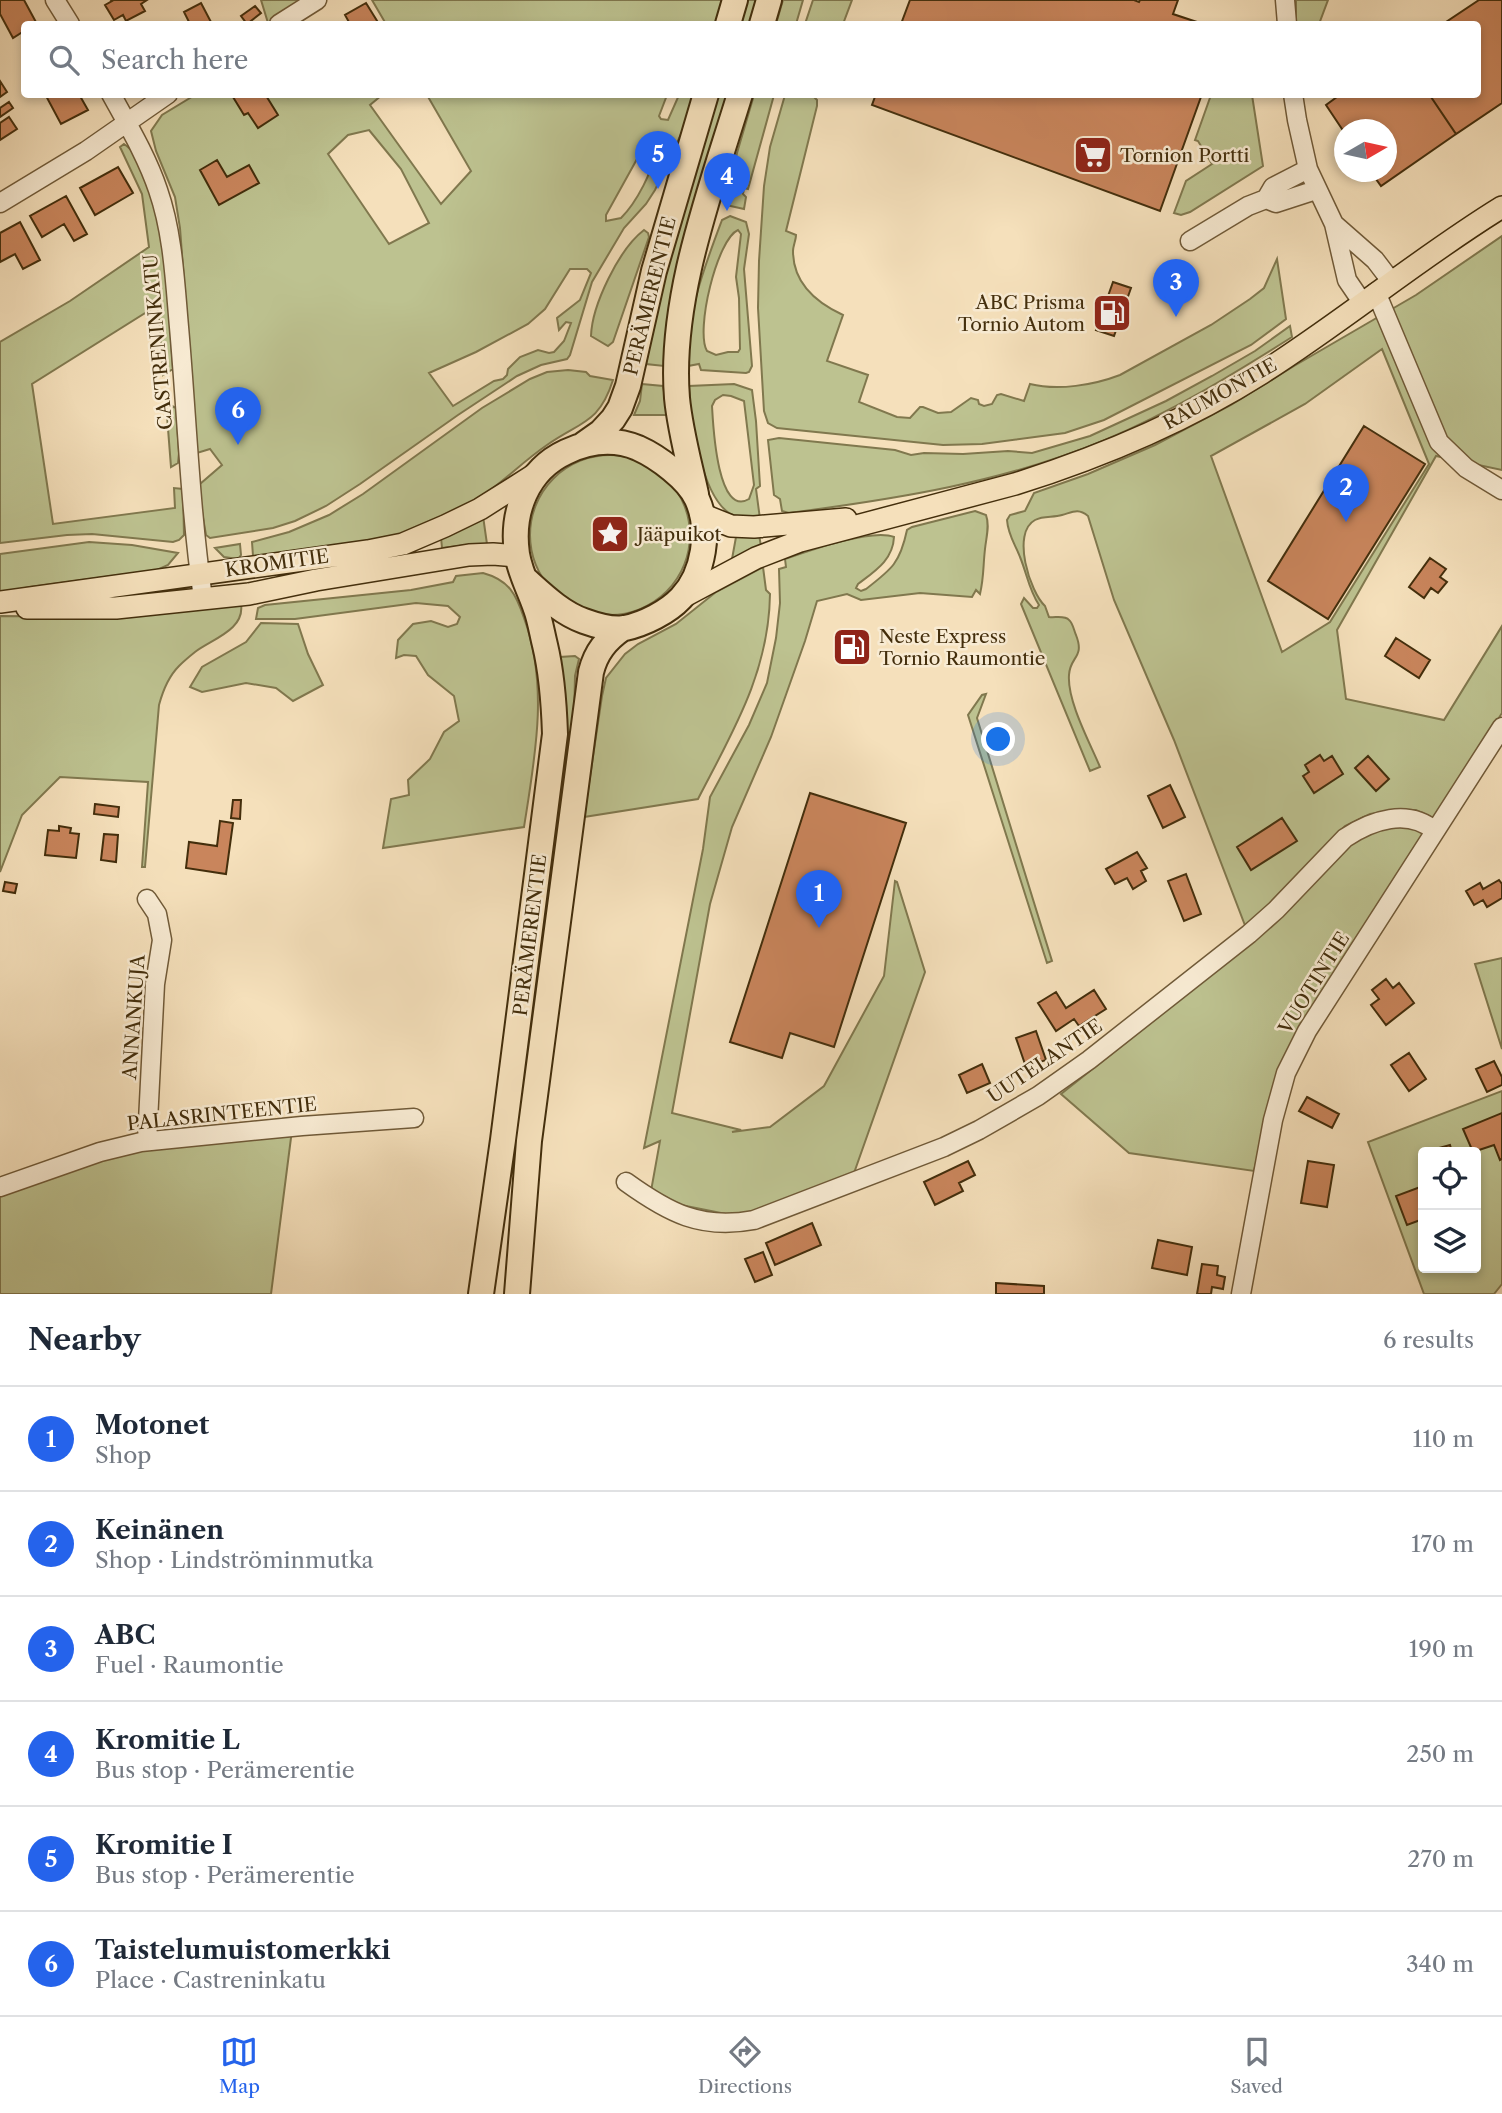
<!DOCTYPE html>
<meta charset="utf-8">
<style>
:root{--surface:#fff;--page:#f2f2f3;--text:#1f2937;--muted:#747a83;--line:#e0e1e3;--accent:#2563eb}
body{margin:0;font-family:"Libre Caslon Text",serif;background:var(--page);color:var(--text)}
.controls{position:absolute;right:21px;bottom:21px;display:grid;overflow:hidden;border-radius:7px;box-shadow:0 4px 10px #0003}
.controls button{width:63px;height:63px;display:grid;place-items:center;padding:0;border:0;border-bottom:2px solid var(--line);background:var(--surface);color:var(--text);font:35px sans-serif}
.compass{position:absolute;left:1334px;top:119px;width:63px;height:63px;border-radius:50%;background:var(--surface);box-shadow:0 4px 10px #0003;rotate:81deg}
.you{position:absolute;left:999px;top:740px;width:24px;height:24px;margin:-18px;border:5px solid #fff;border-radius:50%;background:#1a73e8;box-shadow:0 0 0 10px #1a73e833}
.badge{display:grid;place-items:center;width:46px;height:46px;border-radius:50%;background:var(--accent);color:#fff;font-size:23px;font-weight:700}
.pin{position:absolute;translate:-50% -58px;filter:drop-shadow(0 2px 4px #0008)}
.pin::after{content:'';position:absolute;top:37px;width:24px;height:21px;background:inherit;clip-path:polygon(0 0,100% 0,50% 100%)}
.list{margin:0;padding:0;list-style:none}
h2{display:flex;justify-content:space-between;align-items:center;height:91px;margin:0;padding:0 28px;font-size:30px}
h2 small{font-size:23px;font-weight:400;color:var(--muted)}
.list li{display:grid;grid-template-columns:46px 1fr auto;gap:21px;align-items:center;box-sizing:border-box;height:105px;padding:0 28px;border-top:2px solid var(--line)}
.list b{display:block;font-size:26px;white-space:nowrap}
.list p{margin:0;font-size:23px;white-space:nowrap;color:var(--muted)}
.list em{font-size:23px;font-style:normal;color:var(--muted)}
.icon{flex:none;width:38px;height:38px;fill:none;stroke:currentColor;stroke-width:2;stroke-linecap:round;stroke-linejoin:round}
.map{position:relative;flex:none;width:1502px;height:1294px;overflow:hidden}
.search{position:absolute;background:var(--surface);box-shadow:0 4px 10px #0003;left:21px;right:21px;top:21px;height:77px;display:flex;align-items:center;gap:18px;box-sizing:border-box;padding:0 24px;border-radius:7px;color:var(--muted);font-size:26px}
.sheet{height:721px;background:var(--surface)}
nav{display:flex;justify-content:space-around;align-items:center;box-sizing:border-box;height:98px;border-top:2px solid var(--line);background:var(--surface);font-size:19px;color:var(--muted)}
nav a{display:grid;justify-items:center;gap:4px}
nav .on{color:var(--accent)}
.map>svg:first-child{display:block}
</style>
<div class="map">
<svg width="1502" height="1294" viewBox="0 0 1502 1294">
<rect width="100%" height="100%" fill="#f5e0bb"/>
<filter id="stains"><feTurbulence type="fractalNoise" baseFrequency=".00286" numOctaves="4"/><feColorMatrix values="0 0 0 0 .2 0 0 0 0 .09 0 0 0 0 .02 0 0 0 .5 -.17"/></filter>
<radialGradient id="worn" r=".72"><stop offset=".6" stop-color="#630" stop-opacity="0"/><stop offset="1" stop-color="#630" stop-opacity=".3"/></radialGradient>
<path fill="#bdc290" stroke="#80784e" stroke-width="2" fill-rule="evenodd" d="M261 0H304L268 23Z
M372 0H723L715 24H386Z
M746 0H758L751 24H739Z
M783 0H803L796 24H776Z
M813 0H852L843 24H805Z
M1296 0H1328L1319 24H1296Z
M195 95H382L370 105 441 204 471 171 427 95H667L659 116 661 119 668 120 679 95H694L682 132 655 190 646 204 624 228 592 282 570 355 567 359 541 365 517 376 458 415 360 484 326 506 295 521 273 528 210 538 206 535 200 500V484L222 465 210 449 197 453 180 228 175 197 156 151 151 131 162 115ZM369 130 401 169 429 223 389 244 328 154 348 135ZM649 149 652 150C657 168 634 205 621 218L606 221V215L642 150ZM570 269H587L591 273 580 300 557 318 559 330 566 322 571 323 564 341 554 352 549 353 538 350 520 357 508 369 507 375 503 379 494 381 453 406 429 373 476 352 528 324 545 309Z
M718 95H729L668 317 664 366 646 364C661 272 691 184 718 95Z
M754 95H774L748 189 744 188 743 194 746 197 744 209 726 205 737 153Z
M812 95 817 100V106L786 231 796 235C796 240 793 246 793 251 793 284 817 303 843 315L827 361 868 375 859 402 897 417 910 418 920 407H923L938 413 951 412 971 398 978 400 979 404 984 406 992 404 997 395 1001 394 1024 401 1030 384C1058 391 1094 385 1120 375L1211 325 1250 299 1264 288 1277 259 1286 319 1251 345 1104 420 1065 433 982 444 943 445 777 428 768 423 764 411 758 308 759 261 764 186 770 147 785 95Z
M1211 95H1252L1263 166 1190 212 1181 215 1174 213 1186 181 1212 164 1198 141 1195 140Z
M124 144C136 152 139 164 144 176 169 236 168 304 173 369L163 375 158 305 32 384 53 524 175 508 174 488 183 489 184 535 179 540 173 542 92 534 67 535 0 543V342L70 301 149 247 142 194 120 147Z
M730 216 746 222 749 234 744 269 752 366 749 372 746 373 701 370 699 364 688 366C686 314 704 268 722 220ZM738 230 741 234 736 277 739 298 740 349 738 352H728L716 355 707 351C695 331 717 239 738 230Z
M644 230 648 233 649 237 613 342 608 346 591 336C592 305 619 249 644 230Z
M1502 236V470L1436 456 1337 630 1346 699 1444 720 1502 626V713L1435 819 1416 810H1395L1370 814 1345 826 1246 928 1174 740 1114 600 1088 516C1078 508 1073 512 1062 515 1053 518 1044 515 1035 520 1011 533 1030 592 1045 606L1049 617C1055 618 1065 615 1069 620 1073 623 1074 631 1076 635 1085 658 1070 656 1069 675 1067 701 1090 743 1100 767L1090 771 1021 604 1024 598 1033 608H1037L1039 605C1029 590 1027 574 1020 557 1015 544 1008 535 1007 520L1010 515 1025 511 1034 493 1088 474 1155 445 1231 405 1294 366 1416 295ZM1382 349 1429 464 1330 622 1282 652 1211 456 1305 404Z
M1290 326 1292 337C1232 375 1171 412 1105 440 1005 482 896 499 789 513L782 511 780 499 774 495 768 440 779 438 895 450 911 455 924 453 963 454 1008 451 1032 453 1090 436 1166 401 1212 376 1255 351Z
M568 370 586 372 590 376 613 380C599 424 581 421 547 445 519 464 498 488 467 506 443 519 404 535 377 541 338 549 296 552 256 558L253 556 252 542 289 532 329 515 363 494 482 408 530 379 547 372Z
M642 384 663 386 668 415H634L640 401Z
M734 384 752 390 756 421 760 486 756 489 760 519C750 518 737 518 729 513 701 494 690 418 689 386ZM723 395 731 396 744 401 754 485 749 499C717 518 713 423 712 406L715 400Z
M166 403 176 408 179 453 178 463 171 467Z
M530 535a80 80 0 1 1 160 0a80 80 0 1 1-160 0Z
M975 511 986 515C990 526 986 538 985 549 983 566 984 577 980 594L976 590 972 597 920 593 861 600 847 594 817 601 805 641 771 737 732 827 710 904 672 1113 741 1130 732 1132 770 1127 824 1086 884 976 895 881 897 882 925 972 854 1173 754 1211 731 1215 671 1203 651 1191 660 1141 644 1148 703 849 710 797 749 725 767 683 776 638 780 603 779 569 786 567 785 559C808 551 872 528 894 537 893 560 875 571 858 584L856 588 861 591 866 589C892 569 900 563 907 530L912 527Z
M483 516 487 544H475L442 548 441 537Z
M759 535 761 546 732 559 736 537Z
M89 542 132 545 178 553 168 565 157 570 30 587 0 593V554Z
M240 544 241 555 238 559 224 557 215 548Z
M763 567 766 590 770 594C769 672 733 731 698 799L584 817 602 696 606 678 625 654 638 644 676 624 716 592Z
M483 573C509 580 516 594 524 618 549 686 535 757 524 827L383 848 391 799 409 795 408 780 430 759 444 732 459 721 454 696 428 675 416 656 404 655 396 658 398 640 413 624 431 621 448 627 457 624 460 617 448 606 416 603 295 619H256L258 608 265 605 411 590 453 582 456 576Z
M241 604C245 630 212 639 195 652 190 656 184 661 179 666 168 677 163 690 159 705L145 867H142L148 782 60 777 22 815 0 872V616L116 617Z
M261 623 298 624 308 654 323 685 293 701 276 688 246 683 202 692 190 687 202 667 246 642Z
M575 656 579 659 575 676 574 720 562 820H559C566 762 569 715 560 657Z
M986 694 977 718 1052 961 1047 963 968 715 982 695Z
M1401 824 1428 831 1279 1071 1254 1171 1129 1153 1061 1094 1255 940 1359 834Z
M1502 958V1049L1475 964Z
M1502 1091V1284L1494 1294H1424L1368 1142ZM1423 1152H1476V1268H1423Z
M292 1130 271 1294H0V1192L102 1159 161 1144Z"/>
<path fill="#c9855c" stroke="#432e0c" stroke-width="2" d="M0 0H24L37 24H24V31L13 38 0 14Z
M111 0H147L141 4 145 11 126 21 123 15 114 20 105 5 112 1Z
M910 0H1134L1139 2 1140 0H1178L1173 14 1203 24H901Z
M1479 0H1502V103L1456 134 1429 94H1478V24H1443Z
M201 3 212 24H190L184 12Z
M366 3 379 24H350L345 15Z
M255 6 261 13 247 24 241 16Z
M0 81 7 92 0 97Z
M45 94H83L80 96 88 110 61 124Z
M237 94H265L278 115 258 128 248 113 244 115 233 97Z
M876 94H1202L1160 211 872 105Z
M1341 94H1429L1456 134 1381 186 1371 172H1386V130H1344V132L1326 105Z
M9 102 13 108 0 117V108Z
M9 117 17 129 0 140V123Z
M217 160 227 177 249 165 259 183 219 205 200 170Z
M118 167 133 193 95 215 80 188Z
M66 196 87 234 74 241 64 224 42 237 30 216Z
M20 222 40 260 23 269 15 254 0 262V233Z
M1113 282 1131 288 1114 336 1096 330Z
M1364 426 1425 464 1328 619 1268 581Z
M1430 558 1446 569 1440 577 1447 582 1438 593 1431 588 1424 598 1409 587Z
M864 634 868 652 847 656 843 638Z
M1396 638 1430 660 1419 678 1385 656Z
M1320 755 1324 761 1332 756 1343 774 1314 793 1303 776 1309 772 1305 765Z
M1368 756 1389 779 1376 791 1355 768Z
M1170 785 1185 817 1163 828 1148 796Z
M810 793 906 823 834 1047 790 1033 782 1058 730 1042Z
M233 800H241L240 819 231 818Z
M95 804 119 807 118 817 94 814Z
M1282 818 1297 841 1251 870 1237 847Z
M220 821 233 823 226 874 186 868 189 842 217 846Z
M59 826 71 828 70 833 79 834 76 858 45 855 48 830 59 831Z
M104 834 118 835 116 862 101 860Z
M1137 852 1147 868 1141 871 1146 881 1133 889 1127 878 1115 884 1106 869Z
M1186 874 1201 914 1184 921 1168 881Z
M1499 880 1502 884V898L1487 907 1483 900 1474 905 1466 891 1480 883 1483 889Z
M5 882 17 884 15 893 3 891Z
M1386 979 1393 988 1399 983 1414 1003 1386 1025 1371 1005 1379 999 1372 990Z
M1094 990 1106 1009 1079 1026 1074 1019 1056 1031 1038 1003 1056 992 1066 1008Z
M1036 1031 1046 1060 1026 1067 1016 1038Z
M1409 1053 1426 1079 1409 1091 1391 1065Z
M1494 1061 1502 1077V1085L1487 1092 1476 1069Z
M982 1064 990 1083 967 1093 959 1075Z
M1307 1097 1339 1114 1332 1128 1299 1111Z
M1502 1113V1159L1500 1160 1494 1145 1473 1152 1463 1129Z
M1450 1145 1452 1152H1429L1428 1151Z
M968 1161 975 1175 959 1183 963 1191 935 1205 924 1182Z
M1308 1161 1334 1165 1327 1207 1301 1203Z
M1423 1186V1219L1407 1225 1396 1196Z
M812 1223 821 1245 775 1265 766 1243Z
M1158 1240 1192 1247 1187 1275 1152 1268Z
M763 1252 772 1275 755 1282 745 1259Z
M1202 1264 1218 1266 1217 1275 1225 1277 1223 1289 1212 1287 1211 1294H1197Z
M996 1283 1044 1286V1294H996Z"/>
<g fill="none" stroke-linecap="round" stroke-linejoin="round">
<g stroke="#705a38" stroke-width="21">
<path id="minor" d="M55 0 70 24
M1285 0 1287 24
M279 24 317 0
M111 94C128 125 147 157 158 190 173 233 175 282 179 327 187 417 190 508 203 598
M1293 94 1297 120 1308 169 1334 224 1347 280 1362 302
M1266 199 1276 203 1316 190
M0 203 86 151 168 94
M1334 224 1375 260 1391 281
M1190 241 1248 206 1266 199 1273 187 1308 169
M1376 292 1439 442 1466 468 1502 490
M147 1141 155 984 162 940 157 914 147 899
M626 1182C669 1213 701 1230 754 1220L944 1147 979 1130 1038 1096 1089 1060 1249 934 1276 910 1345 838C1372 820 1408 808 1435 831
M0 1187 100 1152 141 1142 302 1126 414 1118
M1241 1294 1273 1120 1286 1073 1307 1031 1502 727"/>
</g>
<g stroke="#432e0c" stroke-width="24">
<path id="major" d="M701 514 731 526 754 527 846 519
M681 598 756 558 800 541 1015 484C1101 457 1186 421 1262 373 1344 321 1419 258 1502 207
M0 602 368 551 403 544 445 526 480 509 537 473
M27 608H116L249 594 316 580 469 555 493 554 518 556"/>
</g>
<g stroke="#432e0c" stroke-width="28">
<path id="highway" d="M728 24 735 0
M762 24 769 0
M584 444 601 432 613 419 620 408 628 386 654 271 706 94
M696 494C689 462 680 430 677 398 669 299 711 189 740 94
M481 1294 503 1140 555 734C554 704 552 674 545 645 542 633 540 620 536 609 530 591 520 573 517 554 511 512 527 470 566 452 589 441 614 438 638 448 658 457 688 479 697 499 711 530 704 574 681 598 668 612 644 624 625 628 613 630 595 625 584 621 561 613 542 594 524 578
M517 1294 529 1141 591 672C596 652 606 640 623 628"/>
</g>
<use href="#minor" stroke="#f8ebd3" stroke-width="18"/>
<use href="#major" stroke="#f5e0bb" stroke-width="21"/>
<use href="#highway" stroke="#f5e0bb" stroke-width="24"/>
</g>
<defs>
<g id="supermarket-square" transform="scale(2.0125)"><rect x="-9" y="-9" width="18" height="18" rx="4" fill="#8f2418" stroke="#f8ebd3"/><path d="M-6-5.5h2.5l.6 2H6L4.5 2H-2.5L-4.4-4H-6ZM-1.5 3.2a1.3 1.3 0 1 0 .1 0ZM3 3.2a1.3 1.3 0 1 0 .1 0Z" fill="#fff"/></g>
<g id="fuel-square" transform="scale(2.0125)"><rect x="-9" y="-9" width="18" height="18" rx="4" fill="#8f2418" stroke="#f8ebd3"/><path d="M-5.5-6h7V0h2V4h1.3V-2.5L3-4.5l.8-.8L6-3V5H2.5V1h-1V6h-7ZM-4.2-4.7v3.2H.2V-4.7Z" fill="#fff"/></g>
<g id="sight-square" transform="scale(2.0125)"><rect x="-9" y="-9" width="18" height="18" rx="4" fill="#8f2418" stroke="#f8ebd3"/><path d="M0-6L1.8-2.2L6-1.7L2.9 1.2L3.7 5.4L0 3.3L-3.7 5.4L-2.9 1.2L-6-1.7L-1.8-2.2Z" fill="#fff"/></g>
</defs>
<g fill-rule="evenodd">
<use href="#supermarket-square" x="1093" y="155"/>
<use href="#fuel-square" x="1112" y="313"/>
<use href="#sight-square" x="610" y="534"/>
<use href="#fuel-square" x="852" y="647"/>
</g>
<g text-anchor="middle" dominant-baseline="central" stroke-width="5" stroke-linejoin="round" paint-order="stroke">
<g font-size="19" fill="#432e0c" stroke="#f8ebd3" text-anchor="start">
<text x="1120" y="155">Tornion Portti</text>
<text x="1085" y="302" text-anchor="end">ABC Prisma<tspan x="1085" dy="22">Tornio Autom</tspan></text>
<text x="637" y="534">Jääpuikot</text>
<text x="879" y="636">Neste Express<tspan x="879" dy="22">Tornio Raumontie</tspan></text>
</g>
<g font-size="19" fill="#432e0c" stroke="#f8ebd3">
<text transform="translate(650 296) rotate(-76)">PERÄMERENTIE</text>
<text transform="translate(158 342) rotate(-95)">CASTRENINKATU</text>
<text transform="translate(1220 394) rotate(-29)">RAUMONTIE</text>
<text transform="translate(277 563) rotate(-8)">KROMITIE</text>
<text transform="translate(530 935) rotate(-83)">PERÄMERENTIE</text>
<text transform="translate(1314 983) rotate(-58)">VUOTINTIE</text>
<text transform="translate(134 1017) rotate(-86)">ANNANKUJA</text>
<text transform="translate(1045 1061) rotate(-34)">UUTELANTIE</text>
<text transform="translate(222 1114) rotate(-6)">PALASRINTEENTIE</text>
</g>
</g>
<rect width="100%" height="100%" filter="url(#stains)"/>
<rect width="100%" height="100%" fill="url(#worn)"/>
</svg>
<div class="controls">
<button><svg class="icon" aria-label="locate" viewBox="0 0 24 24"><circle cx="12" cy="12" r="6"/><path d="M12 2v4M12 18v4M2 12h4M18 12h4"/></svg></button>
<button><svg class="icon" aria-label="layers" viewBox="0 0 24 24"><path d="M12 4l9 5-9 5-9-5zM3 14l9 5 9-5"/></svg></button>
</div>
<svg class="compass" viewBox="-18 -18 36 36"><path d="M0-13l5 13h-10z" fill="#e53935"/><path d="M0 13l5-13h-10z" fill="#747a83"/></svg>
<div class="you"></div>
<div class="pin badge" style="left:819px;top:928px">1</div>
<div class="pin badge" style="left:1346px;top:522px">2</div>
<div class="pin badge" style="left:1176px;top:317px">3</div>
<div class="pin badge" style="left:727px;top:211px">4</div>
<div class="pin badge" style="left:658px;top:189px">5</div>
<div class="pin badge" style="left:238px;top:445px">6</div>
<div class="search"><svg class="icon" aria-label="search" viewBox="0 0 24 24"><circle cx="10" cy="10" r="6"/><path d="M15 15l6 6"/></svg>Search here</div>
</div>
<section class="sheet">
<h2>Nearby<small>6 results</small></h2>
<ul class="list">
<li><span class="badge">1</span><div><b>Motonet</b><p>Shop</p></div><em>110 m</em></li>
<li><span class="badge">2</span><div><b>Keinänen</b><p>Shop · Lindströminmutka</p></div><em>170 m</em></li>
<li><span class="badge">3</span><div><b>ABC</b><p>Fuel · Raumontie</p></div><em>190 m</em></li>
<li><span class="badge">4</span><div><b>Kromitie L</b><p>Bus stop · Perämerentie</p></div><em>250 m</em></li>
<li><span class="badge">5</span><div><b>Kromitie I</b><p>Bus stop · Perämerentie</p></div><em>270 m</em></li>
<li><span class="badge">6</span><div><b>Taistelumuistomerkki</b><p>Place · Castreninkatu</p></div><em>340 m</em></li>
</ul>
</section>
<nav>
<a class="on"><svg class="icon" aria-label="map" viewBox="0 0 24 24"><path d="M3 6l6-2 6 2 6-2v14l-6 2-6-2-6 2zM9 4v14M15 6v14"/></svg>Map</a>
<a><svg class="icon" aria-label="directions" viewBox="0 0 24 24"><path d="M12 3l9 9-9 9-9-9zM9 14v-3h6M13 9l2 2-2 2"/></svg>Directions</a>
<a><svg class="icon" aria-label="saved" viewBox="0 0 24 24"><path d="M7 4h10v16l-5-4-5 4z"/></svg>Saved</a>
</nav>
